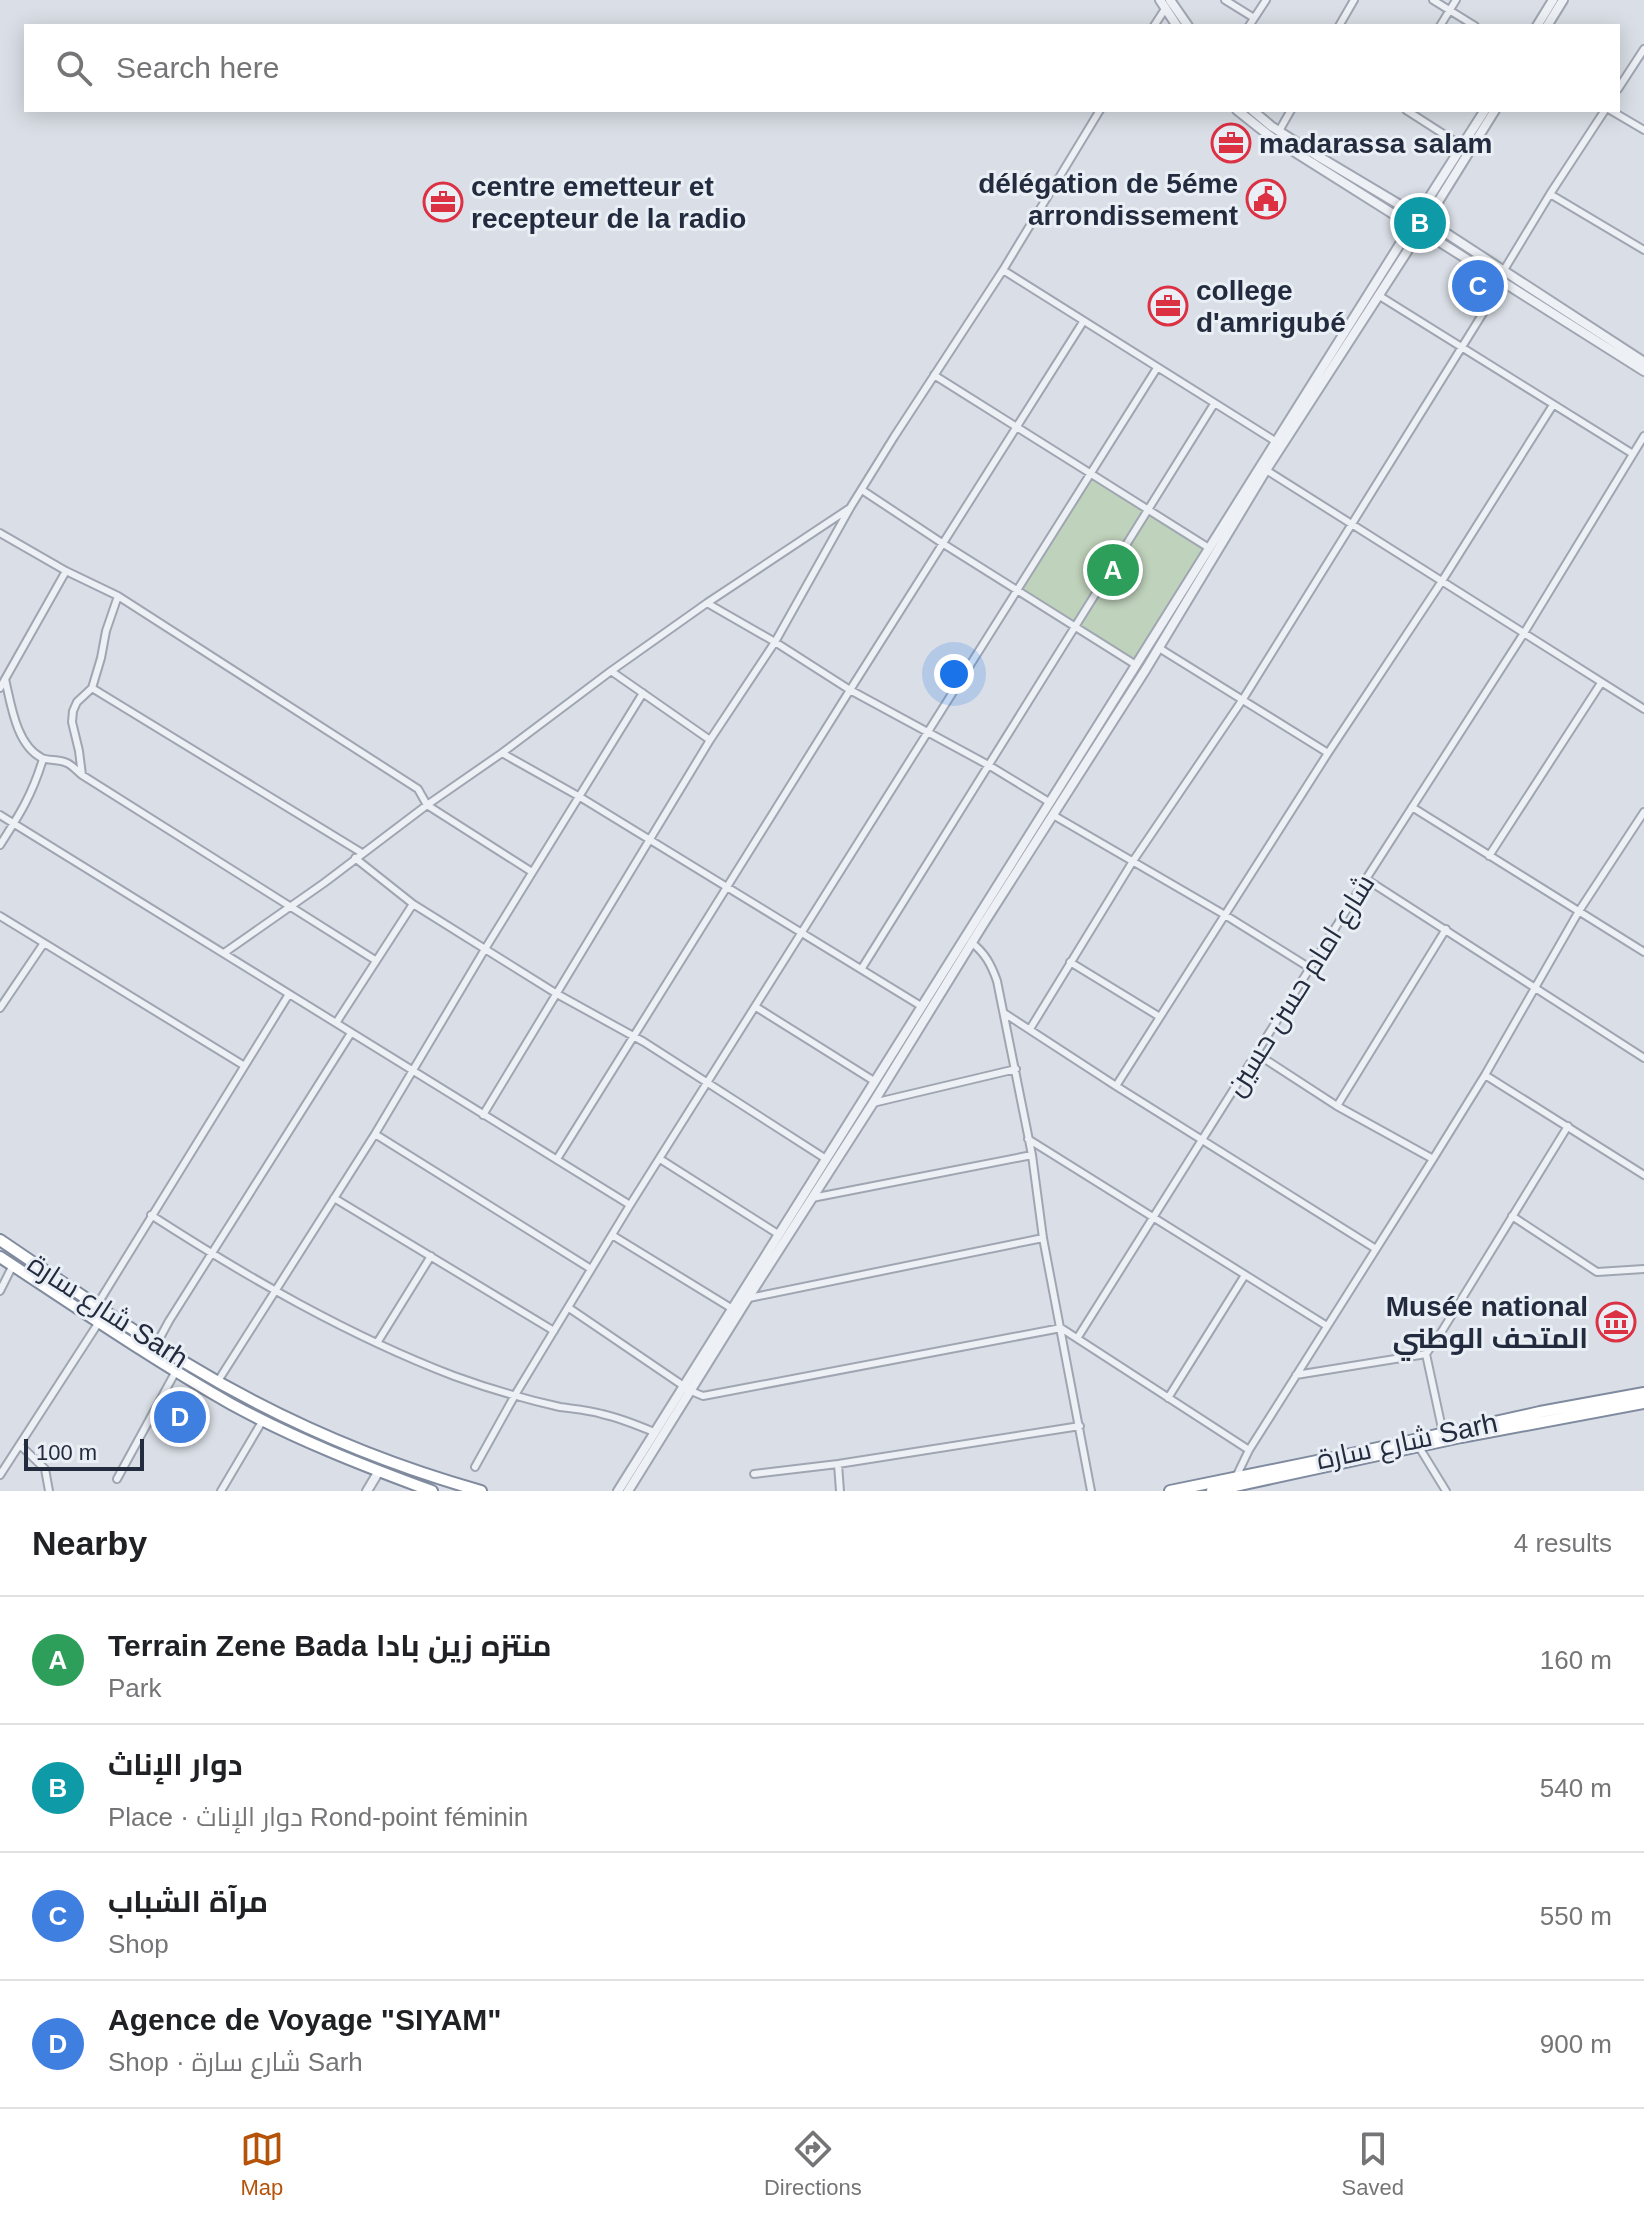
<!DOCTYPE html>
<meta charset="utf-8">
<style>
:root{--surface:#fff;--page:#f2f2f2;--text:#202124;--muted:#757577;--line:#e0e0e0;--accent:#b45309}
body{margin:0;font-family:Arial,Cairo,sans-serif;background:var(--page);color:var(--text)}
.scale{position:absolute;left:24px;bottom:20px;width:120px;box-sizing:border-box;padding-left:8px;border:4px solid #232c3e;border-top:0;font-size:22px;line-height:28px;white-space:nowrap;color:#232c3e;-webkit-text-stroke:6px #eaeef5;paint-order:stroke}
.you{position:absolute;left:954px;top:674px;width:28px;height:28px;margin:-20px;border:6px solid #fff;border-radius:50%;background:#1a73e8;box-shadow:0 0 0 12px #1a73e833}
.badge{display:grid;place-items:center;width:52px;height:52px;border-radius:50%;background:var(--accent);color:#fff;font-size:26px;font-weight:700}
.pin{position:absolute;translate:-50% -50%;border:4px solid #fff;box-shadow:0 2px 8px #0006}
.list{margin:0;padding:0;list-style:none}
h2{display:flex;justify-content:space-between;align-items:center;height:104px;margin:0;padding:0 32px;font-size:34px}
h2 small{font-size:26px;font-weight:400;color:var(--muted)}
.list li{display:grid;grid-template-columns:52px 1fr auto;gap:24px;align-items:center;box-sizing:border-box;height:128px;padding:0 32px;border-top:2px solid var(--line)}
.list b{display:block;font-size:30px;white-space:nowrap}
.list p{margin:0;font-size:26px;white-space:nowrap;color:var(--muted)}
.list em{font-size:26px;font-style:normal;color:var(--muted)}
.icon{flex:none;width:44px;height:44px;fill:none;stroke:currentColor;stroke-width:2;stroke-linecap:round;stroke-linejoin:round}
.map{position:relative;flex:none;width:1644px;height:1491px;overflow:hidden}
.search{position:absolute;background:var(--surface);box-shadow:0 4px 20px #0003;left:24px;right:24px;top:24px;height:88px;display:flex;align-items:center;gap:20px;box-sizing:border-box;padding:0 28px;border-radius:0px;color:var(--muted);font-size:30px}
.sheet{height:616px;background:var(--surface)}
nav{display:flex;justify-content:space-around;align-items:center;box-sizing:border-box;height:112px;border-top:2px solid var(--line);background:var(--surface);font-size:22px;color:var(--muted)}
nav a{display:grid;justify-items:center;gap:4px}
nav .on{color:var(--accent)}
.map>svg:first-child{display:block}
</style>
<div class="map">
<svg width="1644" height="1491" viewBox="0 0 1644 1491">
<rect width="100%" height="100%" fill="#dadfe7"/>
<path fill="#bfd2bb" d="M1090 474 1209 548 1136 665 1018 591Z"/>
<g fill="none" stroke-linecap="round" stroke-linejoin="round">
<g stroke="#9fa6b1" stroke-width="10">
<path id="minor" d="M1225 0 1254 18
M1433 0 1475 26
M1154 26 1165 9
M1249 26 1266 0
M1339 26 1354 0
M1440 26 1456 0
M1618 89 1644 49
M1406 110 1462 146
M1610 110 1644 130
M1279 131 1291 110
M1550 194 1644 250
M1003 270 1275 441
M1378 295 1633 454
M934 375 1209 548
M1263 468 1644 709
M862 490 942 543 1136 665
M0 533 66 571 118 596 418 789 427 805 532 872
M707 603 775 642 850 690 990 766 1049 802
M1159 648 1328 753
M611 671 710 740
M5 679C11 704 16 745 42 758 49 761 59 759 67 763 72 765 77 771 82 775L375 960
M0 688 66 571
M92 688 362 853
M502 753 580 797 921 1006
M82 775 79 751 72 722 73 711 77 702 92 688 101 658 106 631 118 596
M1412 807 1644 952
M0 815 630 1205
M1053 815 1225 915 1310 968
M0 845C20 814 32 795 43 759
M1489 856 1601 683
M355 858 413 904 557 994 644 1042 826 1159
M1366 879 1644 1058
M0 916 243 1065
M971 942C985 953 991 964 997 981L1032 1155 1043 1238 1091 1491
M224 953 324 883 427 805 502 753 611 671 707 603 850 508
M1070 962 1160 1017
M862 968 1214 404
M756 1007 874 1081
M0 1008 44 943
M1004 1013 1116 1086 1376 1249
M336 1023 413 904
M1030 1029 1133 861 1243 699 1503 281 1504 270 1550 194 1605 110
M1257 1054 1337 1106 1433 1159
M1485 1075 1644 1175
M1116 1086 1328 753 1442 581 1553 405
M873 1103 1016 1069
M1337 1106 1446 929
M483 1115 710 740 775 642 850 508 894 437 1003 270 1100 110
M375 1134 591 1269
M1028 1139 1327 1326
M557 1159 850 690 1083 322
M660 1159 778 1234
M334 1198 554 1331
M812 1198 1032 1155
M151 1215C247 1277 347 1335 454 1376 487 1388 524 1399 560 1407 574 1409 588 1410 602 1414 620 1418 637 1425 654 1432
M1512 1216 1597 1272 1644 1269
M612 1235 731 1308
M0 1291 13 1265
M749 1298 1043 1238
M97 1305 289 994
M569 1308 691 1391 703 1396 1061 1328 1249 1450
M1078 1337 1366 879 1524 633 1644 436
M377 1343 431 1256
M156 1345 169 1321 351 1033
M1296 1375 1426 1354
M218 1381 375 1134 485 949 643 693
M1168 1398 1245 1275
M1443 1433 1426 1354 1442 1331 1568 1126
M20 1445 45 1469 49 1491
M1419 1447 1446 1491
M838 1464 840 1491
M475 1467 515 1395 630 1205 1157 368
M754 1474 838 1464 1080 1426
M0 1475 99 1322
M1236 1477 1249 1450 1433 1159 1485 1075 1579 911 1644 812
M117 1479 176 1371
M221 1491 263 1420"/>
</g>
<g stroke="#9fa6b1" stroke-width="12">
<path id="tertiary" d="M1160 0 1177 26
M1170 0 1188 26
M1537 26 1553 0
M1547 26 1563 0
M1237 110 1271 137 1409 224
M1252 110 1271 126 1316 155 1415 214
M1420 212 1485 110
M1428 218 1495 110
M1429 222 1644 362
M1424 232 1644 371
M367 1491 379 1471
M618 1491 1410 228
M628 1491 748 1298 873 1103 982 926 1146 669 1266 470 1419 233"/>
</g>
<g stroke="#808b9f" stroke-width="14">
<path id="trunk" d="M0 1240C61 1281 121 1324 184 1362 276 1418 378 1462 481 1491
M0 1257C76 1307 152 1359 231 1404 295 1439 364 1466 432 1491
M1170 1491 1351 1454 1540 1412 1644 1393
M1212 1491 1461 1437 1644 1403"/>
</g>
<use href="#minor" stroke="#edf0f5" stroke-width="6"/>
<use href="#tertiary" stroke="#edf0f5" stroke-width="8"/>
<use href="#trunk" stroke="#fff" stroke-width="10"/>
</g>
<defs>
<g id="office-ring" transform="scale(2)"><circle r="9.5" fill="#eaeef5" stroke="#dc3043" stroke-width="1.5"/><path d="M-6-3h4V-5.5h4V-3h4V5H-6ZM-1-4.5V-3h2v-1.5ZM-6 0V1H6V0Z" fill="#dc3043"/></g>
<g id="civic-ring" transform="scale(2)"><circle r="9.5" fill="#eaeef5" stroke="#dc3043" stroke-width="1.5"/><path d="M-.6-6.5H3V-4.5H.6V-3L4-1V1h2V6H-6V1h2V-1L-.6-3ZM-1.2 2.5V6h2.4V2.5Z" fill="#dc3043"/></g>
<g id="museum-ring" transform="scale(2)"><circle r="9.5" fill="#eaeef5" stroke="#dc3043" stroke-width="1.5"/><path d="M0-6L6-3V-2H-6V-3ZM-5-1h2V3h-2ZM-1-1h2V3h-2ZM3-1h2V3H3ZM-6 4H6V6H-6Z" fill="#dc3043"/></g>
</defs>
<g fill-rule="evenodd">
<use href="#office-ring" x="1231" y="143"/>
<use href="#civic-ring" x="1266" y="199"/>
<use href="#office-ring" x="443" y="202"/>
<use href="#office-ring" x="1168" y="306"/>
<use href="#museum-ring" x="1616" y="1322"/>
</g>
<g text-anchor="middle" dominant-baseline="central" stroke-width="6" stroke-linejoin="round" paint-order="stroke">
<g font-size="28" font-weight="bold" fill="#232c3e" stroke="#eaeef5" text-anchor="start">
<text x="1259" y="143">madarassa salam</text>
<text x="1238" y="183" text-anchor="end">délégation de 5éme<tspan x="1238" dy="32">arrondissement</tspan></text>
<text x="471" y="186">centre emetteur et<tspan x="471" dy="32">recepteur de la radio</tspan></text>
<text x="1196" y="290">college<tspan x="1196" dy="32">d'amrigubé</tspan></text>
<text x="1588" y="1306" text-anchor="end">Musée national<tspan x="1588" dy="32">المتحف الوطني</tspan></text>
</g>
<g font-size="28" fill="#232c3e" stroke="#eaeef5">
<text transform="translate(1300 985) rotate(-58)">شارع امام حسن حسين</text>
<text transform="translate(108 1311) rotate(33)">شارع سارة Sarh</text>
<text transform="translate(1407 1441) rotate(-12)">شارع سارة Sarh</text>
</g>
</g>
</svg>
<div class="scale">100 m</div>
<div class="you"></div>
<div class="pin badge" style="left:1113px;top:570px;background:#2e9e5b">A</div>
<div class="pin badge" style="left:1420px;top:223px;background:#0f9aa8">B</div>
<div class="pin badge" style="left:1478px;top:286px;background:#3f7fe0">C</div>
<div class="pin badge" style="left:180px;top:1417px;background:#3f7fe0">D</div>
<div class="search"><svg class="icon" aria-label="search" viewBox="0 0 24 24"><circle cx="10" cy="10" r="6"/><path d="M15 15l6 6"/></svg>Search here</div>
</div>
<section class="sheet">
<h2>Nearby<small>4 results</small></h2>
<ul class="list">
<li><span class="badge" style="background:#2e9e5b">A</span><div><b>Terrain Zene Bada منتزه زين بادا</b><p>Park</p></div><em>160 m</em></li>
<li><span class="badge" style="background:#0f9aa8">B</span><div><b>دوار الإناث</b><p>Place · دوار الإناث Rond-point féminin</p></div><em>540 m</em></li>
<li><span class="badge" style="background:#3f7fe0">C</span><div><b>مرآة الشباب</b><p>Shop</p></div><em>550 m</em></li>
<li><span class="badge" style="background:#3f7fe0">D</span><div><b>Agence de Voyage &quot;SIYAM&quot;</b><p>Shop · شارع سارة Sarh</p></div><em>900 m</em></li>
</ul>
</section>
<nav>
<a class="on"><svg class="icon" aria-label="map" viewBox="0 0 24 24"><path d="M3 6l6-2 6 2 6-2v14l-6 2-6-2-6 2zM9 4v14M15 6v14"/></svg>Map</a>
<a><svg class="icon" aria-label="directions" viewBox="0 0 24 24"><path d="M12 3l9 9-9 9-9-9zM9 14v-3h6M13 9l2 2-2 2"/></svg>Directions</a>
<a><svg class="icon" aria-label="saved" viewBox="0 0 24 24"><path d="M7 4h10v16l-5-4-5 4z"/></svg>Saved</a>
</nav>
